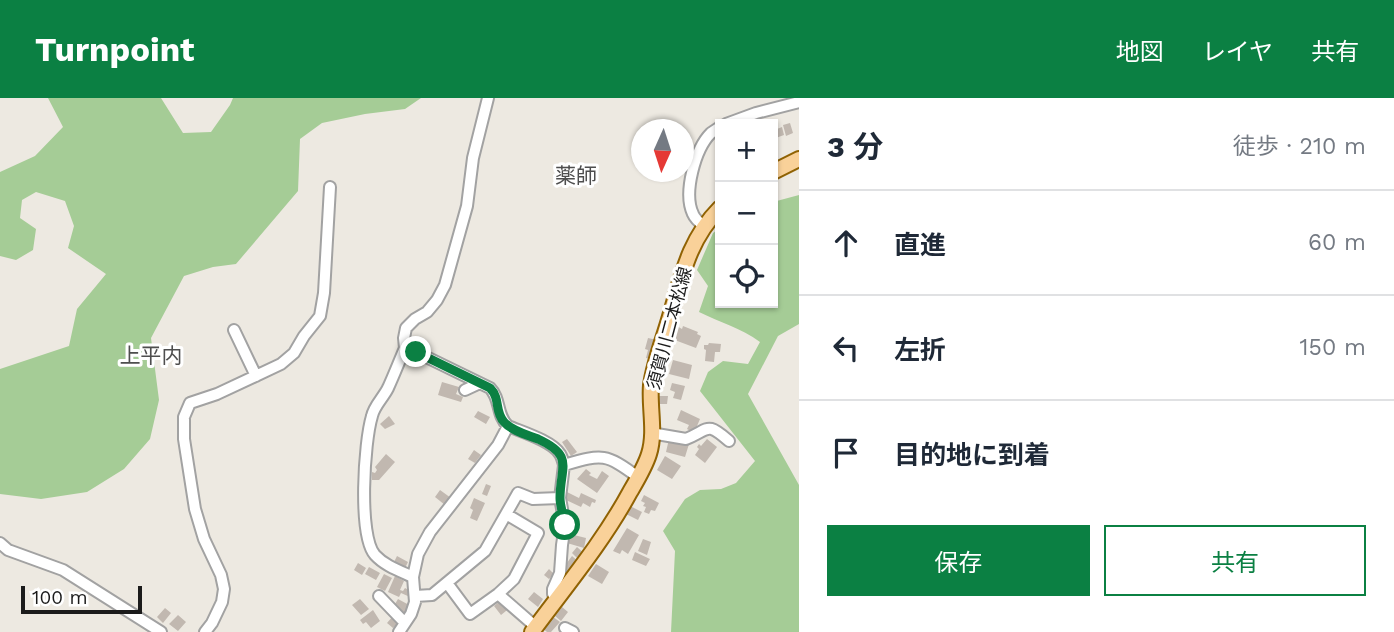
<!DOCTYPE html>
<html lang="ja">
<meta charset="utf-8">
<style>
:root{--surface:#fff;--page:#f2f2f3;--text:#1f2937;--muted:#747a83;--line:#e0e1e3;--accent:#0b8043}
body{margin:0;font-family:"Work Sans","Noto Sans JP",sans-serif;background:var(--page);color:var(--text)}
.controls{position:absolute;right:21px;top:21px;display:grid;overflow:hidden;border-radius:0px;box-shadow:0 2px 5px #0004}
.controls button{width:63px;height:63px;display:grid;place-items:center;padding:0;border:0;border-bottom:2px solid var(--line);background:var(--surface);color:var(--text);font:35px sans-serif}
.compass{position:absolute;left:631px;top:21px;width:63px;height:63px;border-radius:50%;background:var(--surface);box-shadow:0 2px 5px #0004;rotate:183deg}
.scale{position:absolute;left:21px;bottom:18px;width:121px;box-sizing:border-box;padding-left:7px;border:4px solid #1b1b1b;border-top:0;font-size:19px;line-height:24px;white-space:nowrap;color:#1b1b1b;-webkit-text-stroke:5px #fff;paint-order:stroke}
.stop{position:absolute;width:21px;height:21px;margin:-16px;border:5px solid #0b8043;border-radius:50%;background:#fff}
.stop.end{background:#0b8043;border-color:#fff;box-shadow:0 2px 7px #0008}
.list{margin:0;padding:0;list-style:none}
h2{display:flex;justify-content:space-between;align-items:center;height:91px;margin:0;padding:0 28px;font-size:30px}
h2 small{font-size:23px;font-weight:400;color:var(--muted)}
.list li{display:grid;grid-template-columns:46px 1fr auto;gap:21px;align-items:center;box-sizing:border-box;height:105px;padding:0 28px;border-top:2px solid var(--line)}
.list b{display:block;font-size:26px;white-space:nowrap}
.list em{font-size:23px;font-style:normal;color:var(--muted)}
.actions{display:flex;gap:14px;padding:21px 28px}
.actions a{flex:1;padding:16px 0;border:2px solid var(--accent);border-radius:0px;text-align:center;font-size:24px;color:var(--accent)}
.actions .main{background:var(--accent);color:#fff}
.icon{flex:none;width:38px;height:38px;fill:none;stroke:currentColor;stroke-width:2;stroke-linecap:round;stroke-linejoin:round}
.map{position:relative;flex:none;width:799px;height:534px;overflow:hidden}
header{display:flex;align-items:center;gap:42px;box-sizing:border-box;height:98px;padding:0 35px;background:var(--accent);color:#fff}
header strong{font-size:33px}
nav{display:flex;gap:38px;margin-inline-start:auto;font-size:24px}
main{display:flex}
aside{flex:1;background:var(--surface)}
.map>svg:first-child{display:block}
</style>
<header>
<strong>Turnpoint</strong>
<nav><a>地図</a><a>レイヤ</a><a>共有</a></nav>
</header>
<main>
<div class="map">
<svg width="799" height="534" viewBox="0 0 799 534">
<rect width="100%" height="100%" fill="#ede9e1"/>
<path fill="#a5cc96" d="M48 0H161L183 35 211 34 230 7 233 0H421L405 11 365 16 322 25 300 41 298 93 236 166 213 169 184 178 151 240 159 302 150 341 124 371 87 394 41 401 0 396V271L69 248 77 211 106 176 68 150 74 128 65 103 36 94 22 102 20 120 36 131 33 152 16 162 0 158V74L35 58 63 29Z
M799 97V226L778 238 748 296 799 387V534H671L675 453 663 433 685 401 700 392 721 391 736 385 755 363 700 293 708 274 723 263 748 266 760 244C741 230 719 224 699 214L708 188 697 172 713 135 720 130V205H773V104Z"/>
<path fill="#c1b8b0" d="M790 25 793 35 786 38 783 27Z
M773 26H775L777 31 782 29 784 37 773 41Z
M677 228 682 231 683 228 698 234 697 236 701 238 696 250 672 241Z
M648 240 657 242 652 261 646 260 648 252 645 251Z
M709 245 721 246 720 254H715L714 264 705 263 706 252 704 251V247H708Z
M673 262 692 267 689 281 669 276Z
M442 284 459 289 456 296 463 299 461 304 438 297Z
M672 285 685 288 681 302 673 300 675 294 670 292Z
M658 298H668L667 306H658Z
M681 312 700 321 694 335 687 331 689 327 677 322Z
M478 313 490 319 486 326 474 319Z
M389 318 395 326 385 331 380 326Z
M567 341 577 354 571 358 562 344Z
M669 341 689 346 685 359 666 354Z
M707 341 717 349 705 365 695 357 699 351 697 349 699 346 701 348Z
M474 352 481 357 475 365 468 361Z
M386 356 395 364 379 382H372V374L375 375 377 372 375 369Z
M665 358 681 368 672 381 657 372Z
M586 371 591 375 589 377 597 381 602 373 609 378 597 395 577 381Z
M486 386 491 388 487 398 482 396Z
M440 392 451 400 445 407 435 399Z
M567 394 579 400 581 395 596 402 595 405 592 404 590 409 583 405 581 409 564 401Z
M644 397 659 405 655 413 651 412 649 416 644 414 646 409 643 408 645 405 641 403Z
M474 400 485 405 477 423 470 420 473 412 470 410Z
M630 408 642 414 638 422 626 416Z
M627 430 639 437 628 456 622 452 620 456 613 453Z
M570 436 586 440 584 450 567 445Z
M643 441 651 444 647 457 638 453Z
M577 449 586 457 580 463 572 455Z
M635 454 650 461 646 468 632 462Z
M397 458 408 464 405 470 394 464Z
M572 458 579 464 571 475 563 470Z
M358 465 366 470 362 477 354 472Z
M596 466 609 474 602 486 588 478Z
M369 469 380 475 376 482 365 476Z
M549 471 554 476 549 481 544 477Z
M384 476 392 480 385 493 377 489Z
M395 478 404 483 400 492 403 493 405 490 412 494 410 499 401 495 399 499 388 494Z
M534 494 543 501 538 509 528 501Z
M360 501 369 511 361 517 352 507Z
M398 501 411 508 406 516 397 511 398 508 395 506Z
M500 503 511 509 501 517 494 508Z
M562 509 568 514 561 523 555 518Z
M165 510 171 515 163 525 157 519Z
M373 512 380 523 371 530 366 524 363 526 360 522Z
M178 517 186 524 178 533 169 526Z
M393 518 399 524 393 530 387 525Z
M552 518 560 524 551 534H547L542 530Z"/>
<g fill="none" stroke-linecap="round" stroke-linejoin="round">
<g stroke="#a2a2a2" stroke-width="14">
<path id="minor" d="M726 26 756 15 799 4
M704 128C700 125 695 121 693 116 683 95 695 51 711 35 714 33 717 31 720 29
M234 232 256 278
M405 250 404 240 406 230 415 221 427 214 437 202 445 187 467 108 473 60 488 0
M465 292 480 285
M651 335 686 341C710 331 706 323 729 343
M0 445 8 452 63 472 161 534
M413 479C400 473 385 468 375 457 358 438 364 344 372 318 374 308 383 300 388 290 394 277 399 264 405 250L416 254 490 290C501 301 496 317 508 328
M447 485 470 516 498 496 514 481 538 435 506 416
M498 496 536 529
M379 498 405 525
M415 498 432 497 485 453 518 395 533 401 560 400
M557 502 553 496V491L560 475 562 447 565 427 560 400 564 367
M565 530 573 534
M205 534 212 525 222 504 224 491 221 477 204 441 195 411 184 341V319L190 305 217 296 281 266 294 255 304 238 320 218 324 195 330 89
M399 534 411 516 415 504 413 479 418 456 430 434 498 347 508 328C522 334 552 343 560 356 562 359 563 363 564 367 603 356 605 355 638 379"/>
</g>
<g stroke="#906203" stroke-width="18">
<path id="major" d="M773 74 799 61
M532 534C566 488 603 444 630 394 637 382 645 369 649 356 656 334 649 309 651 287 654 266 662 245 668 225 681 183 687 143 720 110"/>
</g>
<use href="#minor" stroke="#fff" stroke-width="10"/>
<use href="#major" stroke="#f9d199" stroke-width="14"/>
</g>
<g fill="none" stroke-linecap="round" stroke-linejoin="round">
<path stroke="#0b8043" stroke-width="9" d="M416 254 490 290C501 301 494 313 504 324 512 333 528 337 538 341 575 358 560 369 560 400 560 409 564 418 565 427"/>
</g>
<g text-anchor="middle" dominant-baseline="central" stroke-width="6" stroke-linejoin="round" paint-order="stroke">
<g font-size="18" fill="#1b1b1b" stroke="#fff">
<text transform="translate(669 230) rotate(-75)">須賀川二本松線</text>
</g>
<g font-size="21" fill="#4e4e4e" stroke="#fff">
<text x="576" y="77">薬師</text>
<text x="151" y="257">上平内</text>
</g>
</g>
</svg>
<div class="controls">
<button>+</button>
<button>−</button>
<button><svg class="icon" aria-label="locate" viewBox="0 0 24 24"><circle cx="12" cy="12" r="6"/><path d="M12 2v4M12 18v4M2 12h4M18 12h4"/></svg></button>
</div>
<svg class="compass" viewBox="-18 -18 36 36"><path d="M0-13l5 13h-10z" fill="#e53935"/><path d="M0 13l5-13h-10z" fill="#747a83"/></svg>
<div class="scale">100 m</div>
<div class="stop" style="left:565px;top:427px"></div>
<div class="stop end" style="left:416px;top:254px"></div>
</div>
<aside>
<h2>3 分<small>徒歩 · 210 m</small></h2>
<ul class="list">
<li><svg class="icon" aria-label="ahead" viewBox="0 0 24 24"><path d="M12 20V5M6 11l6-6 6 6"/></svg><div><b>直進</b></div><em>60 m</em></li>
<li><svg class="icon" aria-label="left" viewBox="0 0 24 24"><path d="M17 20v-9H6M10 6l-5 5 5 5"/></svg><div><b>左折</b></div><em>150 m</em></li>
<li><svg class="icon" aria-label="arrive" viewBox="0 0 24 24"><path d="M6 21V4h12l-3 4 3 4H6"/></svg><div><b>目的地に到着</b></div></li>
</ul>
<div class="actions"><a class="main">保存</a><a>共有</a></div>
</aside>
</main>
